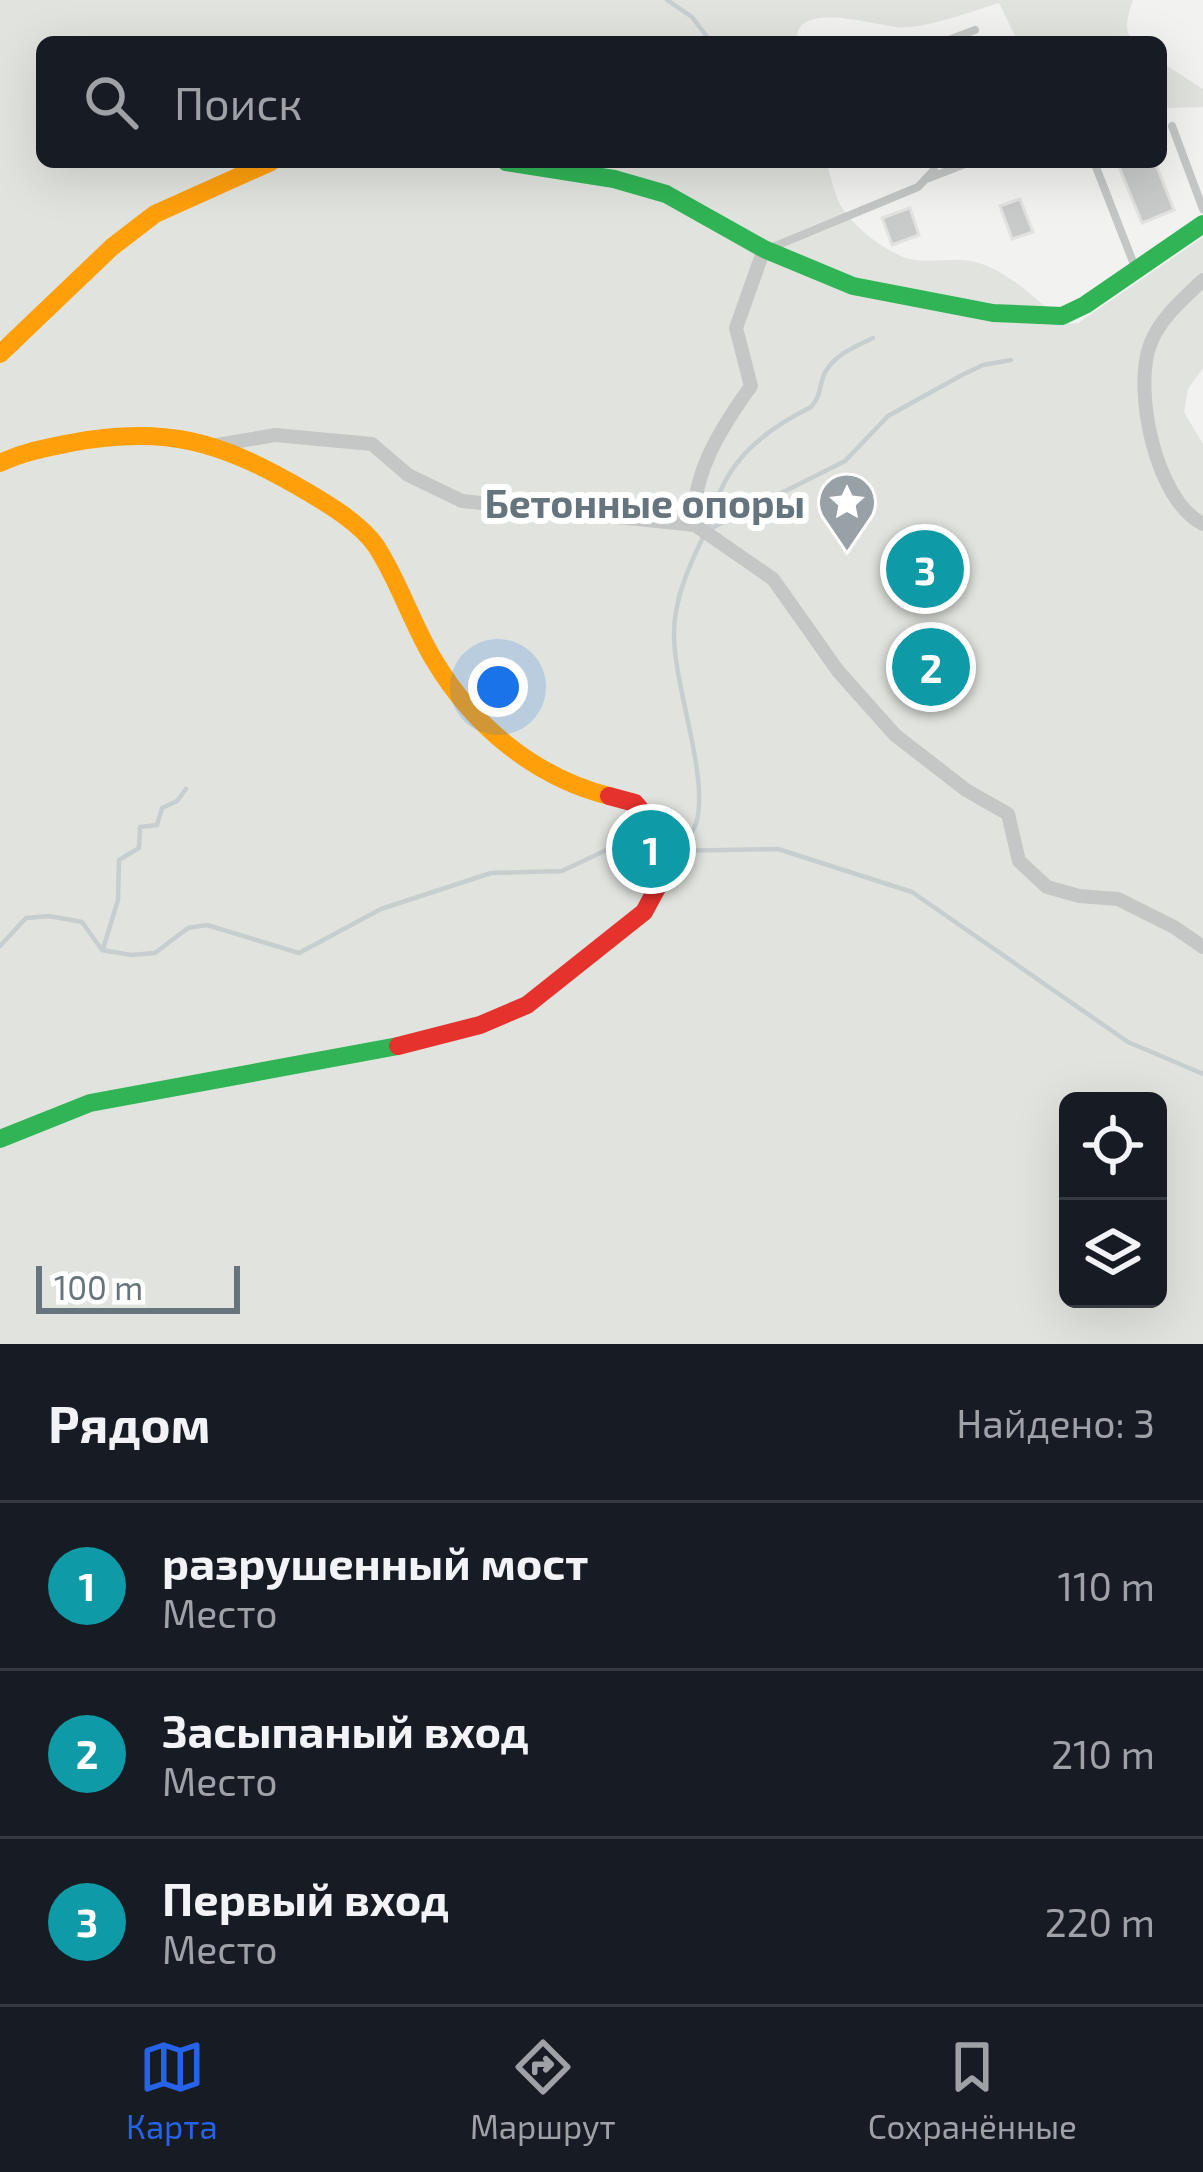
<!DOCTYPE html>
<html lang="ru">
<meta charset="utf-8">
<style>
:root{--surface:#171b24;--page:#242831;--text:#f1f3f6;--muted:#9ea1a6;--line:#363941;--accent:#2563eb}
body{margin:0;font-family:"Exo 2",sans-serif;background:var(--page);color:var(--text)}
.controls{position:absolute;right:36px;bottom:36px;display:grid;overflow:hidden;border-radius:18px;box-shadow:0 12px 48px #0002}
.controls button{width:108px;height:108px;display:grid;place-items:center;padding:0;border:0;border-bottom:3px solid var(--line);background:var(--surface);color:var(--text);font:60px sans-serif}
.scale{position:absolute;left:36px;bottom:30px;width:204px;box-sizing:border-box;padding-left:12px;border:6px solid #66757d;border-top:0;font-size:33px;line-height:42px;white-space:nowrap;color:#66757d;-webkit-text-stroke:9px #fff;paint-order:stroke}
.you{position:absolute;left:498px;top:687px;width:42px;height:42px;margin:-30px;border:9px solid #fff;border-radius:50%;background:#1a73e8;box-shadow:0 0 0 18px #1a73e833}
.badge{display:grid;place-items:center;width:78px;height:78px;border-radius:50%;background:var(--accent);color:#fff;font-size:39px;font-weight:700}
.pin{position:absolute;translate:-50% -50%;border:6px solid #fff;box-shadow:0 3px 12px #0006}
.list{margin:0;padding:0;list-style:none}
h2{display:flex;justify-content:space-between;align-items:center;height:156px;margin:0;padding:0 48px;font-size:51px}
h2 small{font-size:39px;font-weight:400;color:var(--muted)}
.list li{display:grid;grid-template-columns:78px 1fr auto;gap:36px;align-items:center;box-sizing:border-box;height:168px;padding:0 48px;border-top:3px solid var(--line)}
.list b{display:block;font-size:45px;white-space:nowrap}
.list p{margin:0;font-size:39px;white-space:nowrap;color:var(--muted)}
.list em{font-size:39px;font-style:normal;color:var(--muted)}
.icon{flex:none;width:66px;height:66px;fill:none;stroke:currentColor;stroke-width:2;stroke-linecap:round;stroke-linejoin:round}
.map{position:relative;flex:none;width:1203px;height:1344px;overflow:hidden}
.search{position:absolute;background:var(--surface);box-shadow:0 12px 48px #0002;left:36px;right:36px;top:36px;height:132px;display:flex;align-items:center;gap:30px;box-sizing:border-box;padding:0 42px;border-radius:18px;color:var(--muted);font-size:45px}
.sheet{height:660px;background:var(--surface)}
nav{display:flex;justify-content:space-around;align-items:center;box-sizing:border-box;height:168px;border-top:3px solid var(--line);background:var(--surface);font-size:33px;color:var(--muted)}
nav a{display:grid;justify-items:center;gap:6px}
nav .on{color:var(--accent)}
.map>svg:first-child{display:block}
</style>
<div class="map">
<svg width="1203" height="1344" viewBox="0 0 1203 1344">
<rect width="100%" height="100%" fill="#f2f2f1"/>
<path fill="#e1e4de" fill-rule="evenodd" d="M0 0H1133C1128 14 1122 31 1134 42H1018L999 3C972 11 924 30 897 27 869 24 793 0 797 42H42V162H826C831 176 834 194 841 206 854 228 889 255 914 260 935 263 958 256 979 263 1016 275 1038 305 1070 324L1078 323 1203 237V368L1188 389 1184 412 1203 444V1344H0ZM1068 1101H1158V1299H1068Z
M1161 62 1203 89V107L1168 108 1161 95Z"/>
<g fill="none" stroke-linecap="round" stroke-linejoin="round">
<path stroke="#c6cecf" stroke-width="4.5" d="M667 0 692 17 711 42
M709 527C721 466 757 434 811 407 820 397 819 390 823 377 831 356 854 347 873 338
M708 530 845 461 888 416 962 375 983 365 1011 360
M674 848C683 843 695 831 697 820 708 773 674 687 674 634 674 599 689 566 704 535
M669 851 778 849 912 892 1128 1042 1203 1074
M0 946 26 918 49 916 82 922 102 950 131 955 155 953 188 928 207 925 299 953 381 909 491 873 562 871 617 845 657 850
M103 949 118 900 119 860 139 848 140 827 157 825 162 808 177 801 186 789"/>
</g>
<path fill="#c9caca" stroke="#e2e2e0" stroke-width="3" d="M1117 162H1155L1174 210 1142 223Z
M1020 199 1033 232 1012 239 1000 206Z
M910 208 919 235 892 245 882 218Z"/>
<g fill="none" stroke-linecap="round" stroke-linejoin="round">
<path stroke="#c5c6c6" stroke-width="8" d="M943 42 975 30
M1172 126 1203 209
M1096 167 1135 267
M929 178 970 162
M773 247 918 187 934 170 932 162"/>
<path stroke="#c5c6c6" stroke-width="14" d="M1203 280C1184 298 1159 319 1150 345 1133 391 1156 501 1203 524
M211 446 275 435 372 444 408 475 462 501 695 525 773 579 838 671 895 735 966 790 1008 814 1019 861 1047 887 1079 896 1118 899 1174 927 1203 947
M695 525C690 475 723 425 751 386L736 328 764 249"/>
<path stroke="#30b455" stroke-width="18" d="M506 162 614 179 666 194 764 249 853 286 993 313 1062 316 1085 305 1203 224
M0 1139 90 1103 398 1046"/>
<path stroke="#ff9f0a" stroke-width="18" d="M0 354 112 247 155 214 271 162
M0 463C23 452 45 448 70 443 166 425 220 441 304 490 328 504 360 523 376 546 399 581 412 624 434 660 474 727 535 777 609 796"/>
<path stroke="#e5322d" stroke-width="18" d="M398 1046 480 1025 527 1005 644 912 668 868 664 838 635 803 609 796"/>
</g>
<defs>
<g id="sight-pin" transform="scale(3)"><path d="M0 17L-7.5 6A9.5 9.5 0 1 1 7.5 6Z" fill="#97a1a6" stroke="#fff"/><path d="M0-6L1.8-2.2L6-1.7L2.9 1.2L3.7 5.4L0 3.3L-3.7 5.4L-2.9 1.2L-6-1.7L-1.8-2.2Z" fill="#fff"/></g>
</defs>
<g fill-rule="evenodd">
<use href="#sight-pin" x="847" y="502"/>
</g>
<g text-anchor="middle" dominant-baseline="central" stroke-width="12" stroke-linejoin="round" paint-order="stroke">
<g font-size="39" font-weight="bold" fill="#66757d" stroke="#fff" text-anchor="end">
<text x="805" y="502">Бетонные опоры</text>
</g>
</g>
</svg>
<div class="controls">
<button><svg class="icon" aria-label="locate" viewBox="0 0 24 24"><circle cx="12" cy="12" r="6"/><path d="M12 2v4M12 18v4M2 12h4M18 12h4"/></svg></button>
<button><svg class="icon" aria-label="layers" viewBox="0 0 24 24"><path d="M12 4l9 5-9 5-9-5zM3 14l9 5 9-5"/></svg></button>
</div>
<div class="scale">100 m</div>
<div class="you"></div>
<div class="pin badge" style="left:651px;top:849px;background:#0f9aa8">1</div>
<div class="pin badge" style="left:931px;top:667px;background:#0f9aa8">2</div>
<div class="pin badge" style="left:925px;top:569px;background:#0f9aa8">3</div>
<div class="search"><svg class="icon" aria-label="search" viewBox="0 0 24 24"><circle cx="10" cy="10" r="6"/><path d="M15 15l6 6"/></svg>Поиск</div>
</div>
<section class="sheet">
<h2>Рядом<small>Найдено: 3</small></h2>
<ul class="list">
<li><span class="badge" style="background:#0f9aa8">1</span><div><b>разрушенный мост</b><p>Место</p></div><em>110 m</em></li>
<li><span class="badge" style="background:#0f9aa8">2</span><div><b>Засыпаный вход</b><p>Место</p></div><em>210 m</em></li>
<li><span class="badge" style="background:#0f9aa8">3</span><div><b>Первый вход</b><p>Место</p></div><em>220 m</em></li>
</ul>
</section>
<nav>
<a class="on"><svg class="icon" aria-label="map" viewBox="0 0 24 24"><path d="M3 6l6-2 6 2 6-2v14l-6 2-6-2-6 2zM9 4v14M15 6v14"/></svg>Карта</a>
<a><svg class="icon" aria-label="directions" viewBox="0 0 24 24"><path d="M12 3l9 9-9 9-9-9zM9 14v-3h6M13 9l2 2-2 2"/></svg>Маршрут</a>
<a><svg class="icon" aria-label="saved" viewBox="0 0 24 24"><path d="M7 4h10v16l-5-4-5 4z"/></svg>Сохранённые</a>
</nav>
